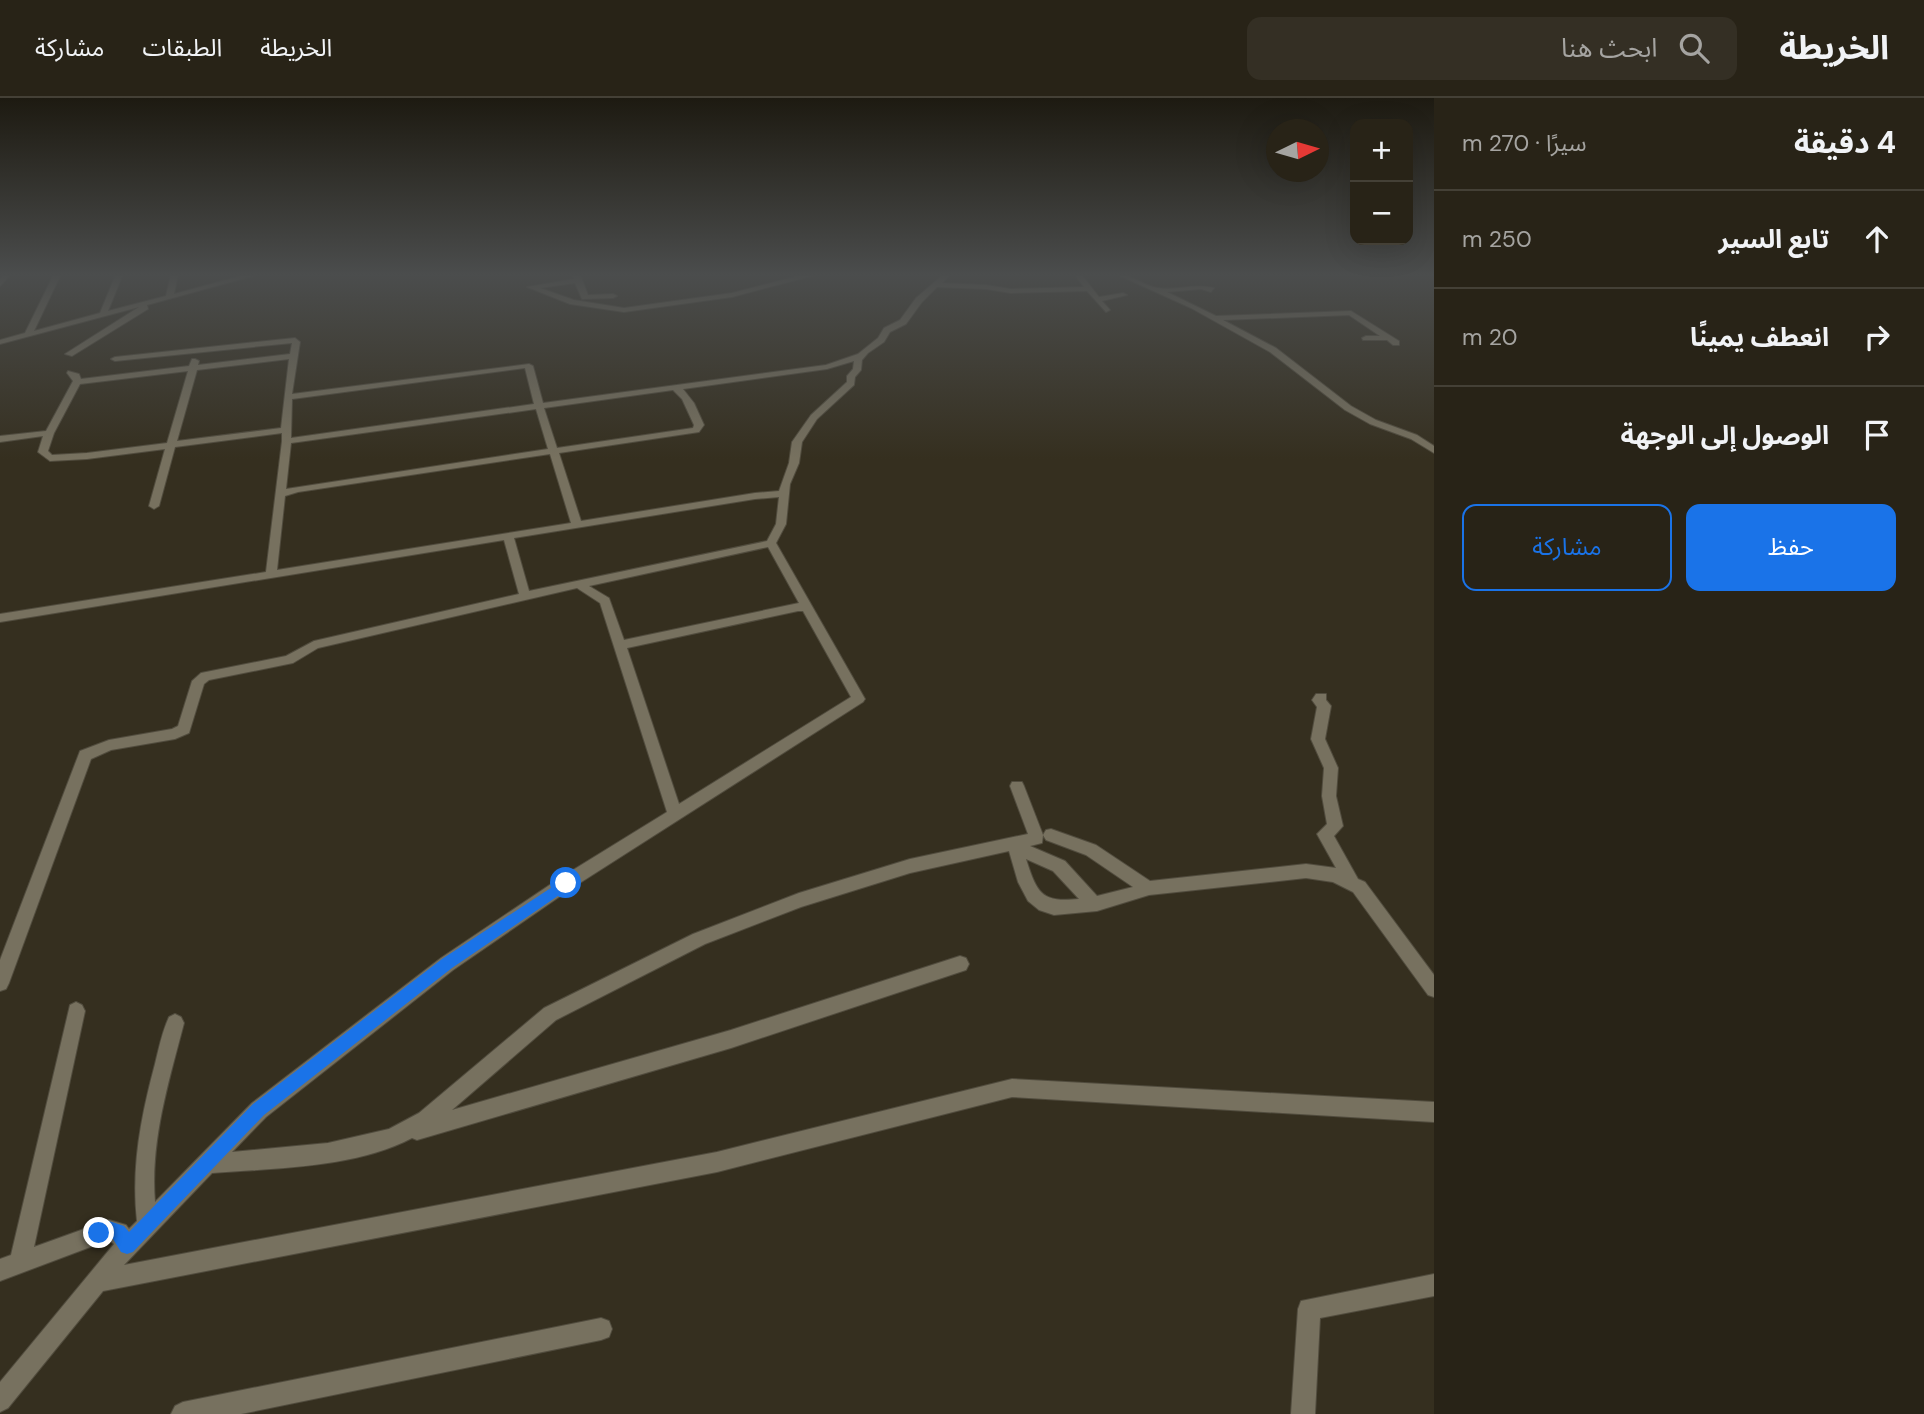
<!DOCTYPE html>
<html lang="ar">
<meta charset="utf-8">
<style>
:root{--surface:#282317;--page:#342f24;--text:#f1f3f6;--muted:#a5a4a1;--line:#444036;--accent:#1a73e8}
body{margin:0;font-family:"DM Sans","Noto Sans Arabic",sans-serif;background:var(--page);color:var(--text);direction:rtl}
.controls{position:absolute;right:21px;top:21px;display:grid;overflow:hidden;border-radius:14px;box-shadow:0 7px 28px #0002}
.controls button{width:63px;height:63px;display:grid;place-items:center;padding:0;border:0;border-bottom:2px solid var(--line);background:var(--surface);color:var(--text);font:35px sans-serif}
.compass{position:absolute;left:1266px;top:21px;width:63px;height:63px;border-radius:50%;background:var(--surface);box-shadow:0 7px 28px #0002;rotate:85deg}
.stop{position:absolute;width:21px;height:21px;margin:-16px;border:5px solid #1a73e8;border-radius:50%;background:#fff}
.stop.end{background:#1a73e8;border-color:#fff;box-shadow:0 2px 7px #0008}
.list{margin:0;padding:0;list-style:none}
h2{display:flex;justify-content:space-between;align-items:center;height:91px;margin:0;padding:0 28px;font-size:30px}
h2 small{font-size:23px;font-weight:400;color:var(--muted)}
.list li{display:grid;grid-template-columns:46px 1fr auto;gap:21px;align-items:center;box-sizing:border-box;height:98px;padding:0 28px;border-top:2px solid var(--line)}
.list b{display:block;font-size:26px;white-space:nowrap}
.list em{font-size:23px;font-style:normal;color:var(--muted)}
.actions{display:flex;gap:14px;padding:21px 28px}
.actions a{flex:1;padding:16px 0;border:2px solid var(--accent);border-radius:14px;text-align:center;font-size:24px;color:var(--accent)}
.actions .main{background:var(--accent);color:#fff}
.icon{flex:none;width:38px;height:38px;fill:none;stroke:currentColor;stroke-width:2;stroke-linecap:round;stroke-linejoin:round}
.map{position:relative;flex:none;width:1434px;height:1316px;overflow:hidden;direction:ltr}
header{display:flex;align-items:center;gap:42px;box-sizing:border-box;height:98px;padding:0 35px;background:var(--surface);border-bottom:2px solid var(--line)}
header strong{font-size:33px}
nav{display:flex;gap:38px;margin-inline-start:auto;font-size:24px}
.search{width:490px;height:63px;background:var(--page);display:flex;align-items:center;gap:18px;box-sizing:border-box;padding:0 24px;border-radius:14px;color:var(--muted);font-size:26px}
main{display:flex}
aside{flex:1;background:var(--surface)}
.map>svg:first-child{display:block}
</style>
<header>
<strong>الخريطة</strong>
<div class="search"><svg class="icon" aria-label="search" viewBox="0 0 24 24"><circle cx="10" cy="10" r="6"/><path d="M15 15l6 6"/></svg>ابحث هنا</div>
<nav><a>الخريطة</a><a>الطبقات</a><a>مشاركة</a></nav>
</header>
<main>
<aside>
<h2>4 دقيقة<small>سيرًا · 270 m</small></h2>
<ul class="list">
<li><svg class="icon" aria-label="ahead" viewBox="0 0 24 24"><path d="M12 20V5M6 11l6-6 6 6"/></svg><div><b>تابع السير</b></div><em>250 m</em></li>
<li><svg class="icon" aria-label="right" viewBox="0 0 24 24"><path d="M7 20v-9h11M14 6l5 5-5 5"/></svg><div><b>انعطف يمينًا</b></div><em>20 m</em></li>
<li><svg class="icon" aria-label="arrive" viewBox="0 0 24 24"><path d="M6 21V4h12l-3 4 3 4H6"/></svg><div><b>الوصول إلى الوجهة</b></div></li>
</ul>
<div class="actions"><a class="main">حفظ</a><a>مشاركة</a></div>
</aside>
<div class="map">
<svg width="1434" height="1316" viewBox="0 0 1434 1316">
<rect width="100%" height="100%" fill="#352f1f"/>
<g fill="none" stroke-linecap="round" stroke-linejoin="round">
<g stroke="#514c3e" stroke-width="2">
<path id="minor" d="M4 176H11L0 188V181Z
M54 176H61L34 233 100 215 116 176H123L108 213 166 198 171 176H178L174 196 248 176H260L147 207 148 211 72 258 65 256 139 209 0 246V242L25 235Z
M573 176H580L588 197 613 196 617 198 613 200 582 201 575 185 540 190 574 202 624 210 732 195 806 176H819L732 199 624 214 570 206 527 189 574 181Z
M944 176H951L942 185 986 187 1011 191 1084 189 1074 176H1081L1099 199 1123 195 1127 197 1102 203 1110 212 1106 214 1087 193 1011 195 986 191 937 189 922 204 906 226 890 234 884 244 868 255 862 262 861 272 855 279 854 287 817 321 802 344 799 365 790 386 786 426 776 445 865 601 863 604 572 790 453 872 266 1019 232 1054 328 1045 389 1031 419 1015 544 910 693 836 799 795 910 761 1028 736 1010 688 1012 684H1022L1024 688 1043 737 1046 732 1051 731 1096 747 1150 783 1306 766 1336 770 1317 736 1327 726 1322 698 1324 670 1311 641 1317 609 1312 602 1316 596H1326V602L1331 608 1325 641 1338 670 1336 698 1343 728 1334 738 1358 781 1365 784 1434 877V899L1428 897 1353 794 1333 784 1306 780 1149 797 1097 813 1054 817 1039 812 1028 803 1018 784 1009 753 910 775 801 809 705 846 556 922 452 1012 731 932 960 858 966 860 969 866 966 872 731 950 417 1042 412 1040C355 1070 275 1070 212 1075L124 1167 717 1054 1012 981 1434 1004V1024L1012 999 717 1074 103 1193 8 1310 0 1314V1284L114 1146 109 1142 0 1183V1161L11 1157 70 907 76 904 82 907 85 913 34 1149 109 1122 126 1127 129 1131 137 1123C131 1069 141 1018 155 966 159 950 162 934 169 919L175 916 181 919 184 925C169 983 150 1043 155 1104L252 1005 441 860 560 780 667 714 600 505 577 490 318 550 293 565 209 582 204 586 189 635 175 641 111 652 91 661 9 885 6 891 0 893V862L80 653 109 642 172 631 178 628 192 583 201 575 286 558 314 543 519 496 504 442 0 524V516L266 474 282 343V335L175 349 159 408 154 411 149 408 165 351 87 361 50 363 38 354 43 338 0 344V338L46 333 73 283 67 275 68 273 79 276 81 281 189 268 192 261H195L199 263 198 267 290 256 292 245 115 263 111 261 115 259 295 240 300 244 292 296 529 266 533 268 543 305 826 267 858 256 878 240 884 230 900 222 916 200ZM289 261 281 330 177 343 197 272ZM854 263 853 271 847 278V284L811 317 792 344 789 365 779 393 755 395 581 423 559 355 699 334 704 327 694 305 683 291 827 271ZM525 270 534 306 291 340 292 301ZM188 273 167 345 87 355 52 357 48 353 54 335 80 286ZM673 292 682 301 694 327 693 330 557 350 544 310ZM536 311 548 351 286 391 291 345ZM550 356 571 425 277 472 285 398 298 394ZM779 399 776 426 767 443 529 493 514 440 755 401ZM768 449 799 505 624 542 609 500 589 488ZM798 513H803L851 599 679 706 627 550ZM1043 737 1046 742 1086 757 1133 789 1097 798 1065 763 1030 748 1042 745ZM1026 761 1053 773 1079 801C1041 805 1037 795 1026 761Z
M1116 176C1132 176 1143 188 1158 190 1177 193 1194 185 1214 190L1211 194 1201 191 1167 194 1216 218 1351 213 1399 243V247H1393L1387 242H1363L1362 240 1366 238H1380L1349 217 1223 222 1276 250 1351 308 1376 322 1417 337 1434 348V355L1411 341 1370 326 1345 312 1270 254 1191 210Z
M1434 1176V1198L1320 1220 1315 1316H1291L1298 1211 1301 1203Z
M601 1220 609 1223 612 1231 609 1239 601 1242 241 1316H171L175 1308 183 1304Z"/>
</g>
<use href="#minor" fill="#77715f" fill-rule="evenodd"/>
</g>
<linearGradient id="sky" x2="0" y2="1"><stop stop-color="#1d1a11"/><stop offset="0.49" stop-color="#4b4d4d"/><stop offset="1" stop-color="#4b4d4d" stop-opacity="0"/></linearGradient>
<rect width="1434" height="361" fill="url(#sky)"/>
<path fill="#1a73e8" d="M566 780 572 785 571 789 452 870 264 1017 133 1154 127 1156 121 1154 113 1141 99 1144 93 1141 91 1135 93 1129 109 1123 124 1128 129 1134 253 1006 442 861Z"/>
</svg>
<div class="controls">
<button>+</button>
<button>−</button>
</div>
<svg class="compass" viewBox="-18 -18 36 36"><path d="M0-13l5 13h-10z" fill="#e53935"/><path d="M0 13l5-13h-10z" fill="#a5a4a1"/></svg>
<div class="stop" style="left:566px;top:785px"></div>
<div class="stop end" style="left:99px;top:1135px"></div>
</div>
</main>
